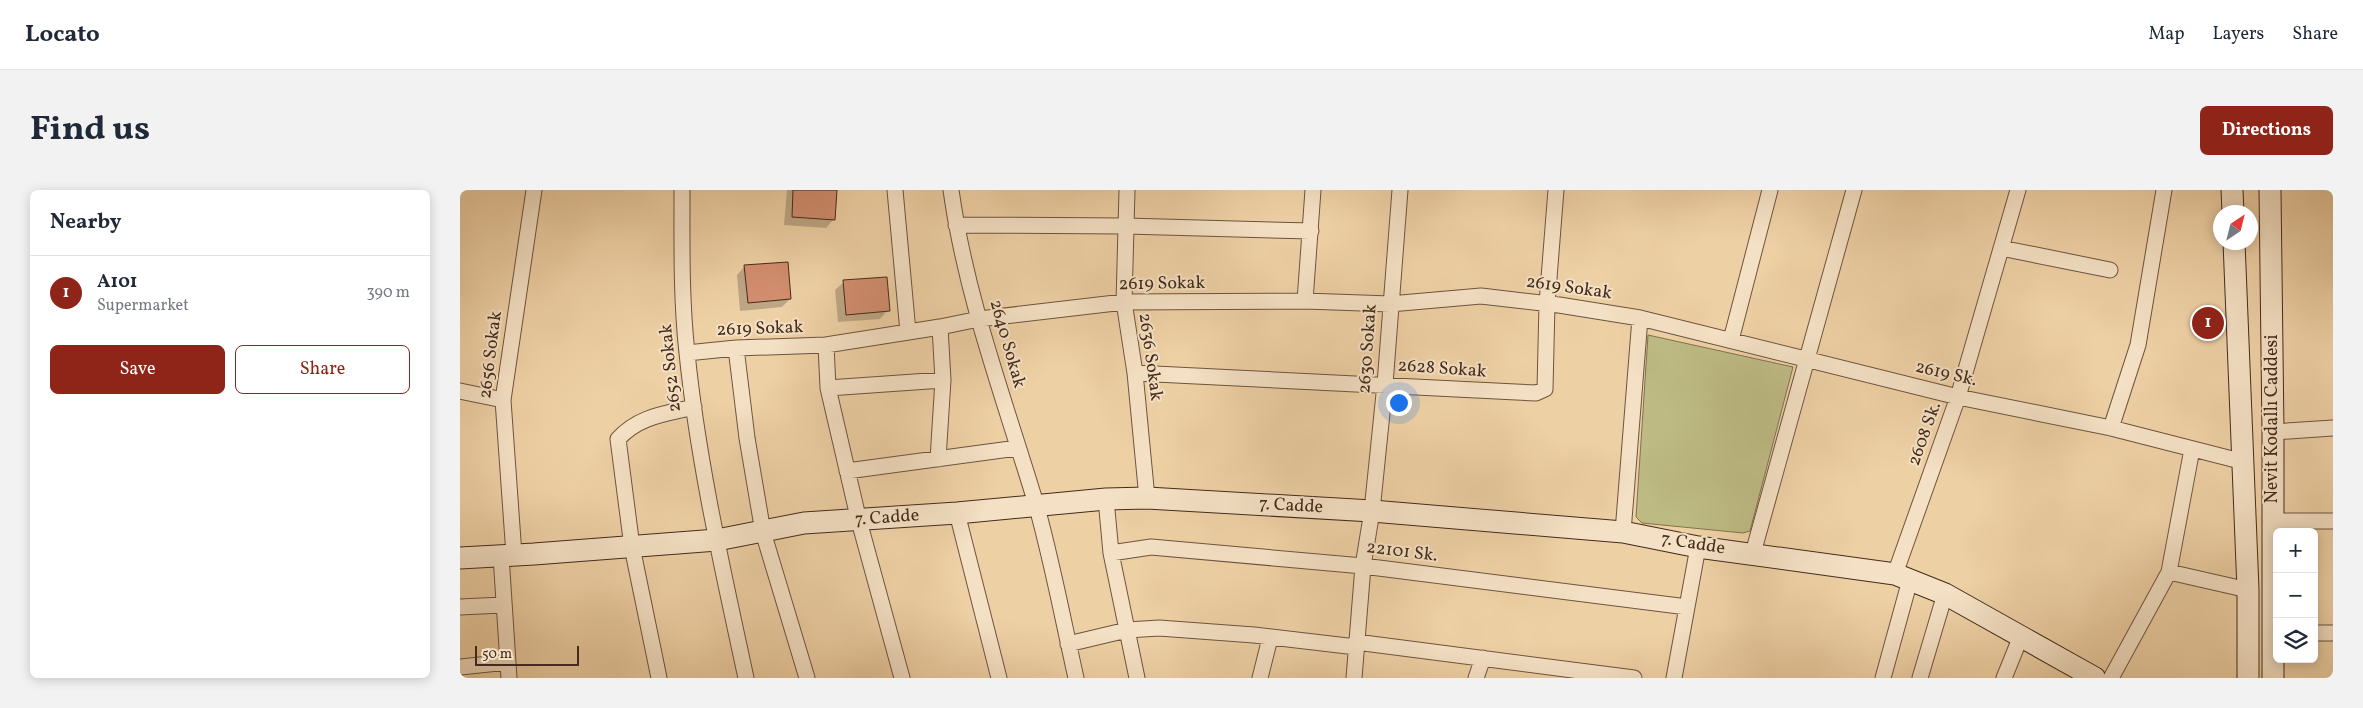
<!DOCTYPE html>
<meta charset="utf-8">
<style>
:root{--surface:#fff;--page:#f2f2f3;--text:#1f2937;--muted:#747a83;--line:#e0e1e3;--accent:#8f2418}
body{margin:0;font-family:Vollkorn,serif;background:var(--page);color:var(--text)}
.controls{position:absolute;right:15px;bottom:15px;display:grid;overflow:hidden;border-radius:8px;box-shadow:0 2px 12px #0003}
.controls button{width:45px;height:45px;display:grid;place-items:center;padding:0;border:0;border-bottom:1px solid var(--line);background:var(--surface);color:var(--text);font:25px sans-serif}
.compass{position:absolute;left:1753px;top:15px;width:45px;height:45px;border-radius:50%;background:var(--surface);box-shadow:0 2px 12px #0003;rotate:35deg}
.scale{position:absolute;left:15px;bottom:12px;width:104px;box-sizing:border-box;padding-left:5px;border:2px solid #442b1b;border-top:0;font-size:14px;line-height:18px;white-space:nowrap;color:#442b1b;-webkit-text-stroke:4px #f4e0c4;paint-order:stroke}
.you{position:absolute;left:938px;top:212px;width:18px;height:18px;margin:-12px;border:4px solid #fff;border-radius:50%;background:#1a73e8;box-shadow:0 0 0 8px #1a73e833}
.badge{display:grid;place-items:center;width:32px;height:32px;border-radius:50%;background:var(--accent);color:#fff;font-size:16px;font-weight:700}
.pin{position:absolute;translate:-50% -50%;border:2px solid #fff;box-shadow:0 1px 5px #0006}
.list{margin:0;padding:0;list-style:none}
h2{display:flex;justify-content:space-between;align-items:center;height:65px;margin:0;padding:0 20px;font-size:21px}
h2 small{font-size:16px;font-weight:400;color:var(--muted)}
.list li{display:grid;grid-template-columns:32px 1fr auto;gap:15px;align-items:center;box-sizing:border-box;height:75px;padding:0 20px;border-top:1px solid var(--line)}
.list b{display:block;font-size:19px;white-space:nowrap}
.list p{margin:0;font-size:16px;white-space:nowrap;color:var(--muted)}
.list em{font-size:16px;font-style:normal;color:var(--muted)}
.actions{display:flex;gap:10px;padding:15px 20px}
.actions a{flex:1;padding:11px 0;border:1px solid var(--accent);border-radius:8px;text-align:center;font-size:18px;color:var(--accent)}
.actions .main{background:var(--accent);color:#fff}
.icon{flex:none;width:28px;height:28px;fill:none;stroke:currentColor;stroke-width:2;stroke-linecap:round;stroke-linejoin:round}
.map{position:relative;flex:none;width:1873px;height:488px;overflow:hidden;border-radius:8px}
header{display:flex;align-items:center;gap:30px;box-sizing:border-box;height:70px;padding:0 25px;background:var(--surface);border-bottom:1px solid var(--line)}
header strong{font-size:24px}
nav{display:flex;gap:28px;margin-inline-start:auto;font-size:18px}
.intro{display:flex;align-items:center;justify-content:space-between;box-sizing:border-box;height:120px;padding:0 30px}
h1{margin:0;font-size:35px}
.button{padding:12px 22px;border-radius:8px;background:var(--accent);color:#fff;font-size:18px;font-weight:700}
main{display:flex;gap:30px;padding:0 30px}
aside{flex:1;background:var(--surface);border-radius:8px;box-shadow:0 2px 12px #0003}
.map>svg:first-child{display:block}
</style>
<header>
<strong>Locato</strong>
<nav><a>Map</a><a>Layers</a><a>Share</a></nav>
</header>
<div class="intro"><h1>Find us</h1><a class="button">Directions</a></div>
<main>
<aside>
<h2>Nearby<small></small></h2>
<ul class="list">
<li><span class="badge">1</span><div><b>A101</b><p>Supermarket</p></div><em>390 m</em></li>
</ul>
<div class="actions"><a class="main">Save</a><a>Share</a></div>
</aside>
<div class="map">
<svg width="1873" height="488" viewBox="0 0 1873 488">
<rect width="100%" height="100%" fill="#eed0a5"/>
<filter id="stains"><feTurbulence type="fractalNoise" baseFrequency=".004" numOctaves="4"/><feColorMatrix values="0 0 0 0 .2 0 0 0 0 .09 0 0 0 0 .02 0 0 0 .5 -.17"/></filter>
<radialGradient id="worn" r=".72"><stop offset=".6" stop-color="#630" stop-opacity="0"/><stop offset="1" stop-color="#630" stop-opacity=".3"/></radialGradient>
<path fill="#bdba83" stroke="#80724f" d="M1188 145 1333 177 1290 341 1283 343 1182 333 1176 327Z"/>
<path fill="#0003" d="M327 0H376L374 29 366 38 324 35Z
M285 76 330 109 322 117 280 121 277 85Z
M384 92 428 120 420 129 378 132 375 100Z"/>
<path fill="#d28e6f" stroke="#442b1b" d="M333 0H377L375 30 332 27Z
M328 72 331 109 288 113 284 75Z
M427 87 430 121 386 125 383 90Z"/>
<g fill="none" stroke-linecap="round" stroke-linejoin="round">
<g stroke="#6e543e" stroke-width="17">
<path id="street" d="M222 0C222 54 221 109 227 163 238 272 263 381 286 488
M435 0 448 142
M491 0C506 108 545 211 576 314 592 371 603 430 616 488
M667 0 664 112 675 183 687 308
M496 35 666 36 851 41
M1541 58 1650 80
M845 111 853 0
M1271 150 1310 0
M366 155 368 198 399 331 442 488
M276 158 287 248 303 342 347 488
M227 163 276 158 366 155 480 137 519 129 664 112 845 111 930 114 1021 106 1099 115 1180 128 1498 207 1651 238 1784 272
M675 183 1076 203 1085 199 1087 113 1096 0
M368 198 483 190
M0 201 43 210
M1651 238 1678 155 1704 0
M1813 242 1873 238
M478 269 483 190 480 137
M387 281 558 258
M646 309 651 363 677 488
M497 323 539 488
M1812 331H1873
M1163 342 1180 128
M651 363 691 357 903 376 1227 417
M1293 363 1394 0
M54 365 43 210 74 0
M41 366 49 488
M1709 382 1788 400
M1435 384 1498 207 1558 0
M0 417 43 415
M1854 443H1873
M896 452 1174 488
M608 454 667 440 699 438 794 445 896 457
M0 477 48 472
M199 488 172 357 158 249C179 226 205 224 234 217
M800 488 810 448
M894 488 903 376 912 321 925 194 940 0
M1016 488 1023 468
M1214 488 1238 357
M1423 488 1450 390
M1460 488 1485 404
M1544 488 1561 446
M1651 488 1709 382 1732 259"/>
</g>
<g stroke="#442b1b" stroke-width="23">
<path id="secondary" d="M1772 0 1773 22
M1810 0 1813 242V488
M1774 52 1788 400V488
M0 368 74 364 257 350 344 333 497 323 646 309 687 308 912 321 1163 342 1238 357 1435 384 1485 404 1635 488"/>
</g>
<use href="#street" stroke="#f4e0c4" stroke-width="15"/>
<use href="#secondary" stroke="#f4e0c4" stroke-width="21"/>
</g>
<g text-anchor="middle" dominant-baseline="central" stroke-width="4" stroke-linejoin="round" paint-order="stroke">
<g font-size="18" fill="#442b1b" stroke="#f4e0c4">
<text transform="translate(702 94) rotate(-1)">2619 Sokak</text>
<text transform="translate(1109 98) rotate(8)">2619 Sokak</text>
<text transform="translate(300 139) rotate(-2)">2619 Sokak</text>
<text transform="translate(547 154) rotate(74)">2640 Sokak</text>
<text transform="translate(908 159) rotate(-86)">2630 Sokak</text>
<text transform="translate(31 165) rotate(-83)">2656 Sokak</text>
<text transform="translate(690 167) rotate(82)">2636 Sokak</text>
<text transform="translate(211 178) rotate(-96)">2652 Sokak</text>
<text transform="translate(982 179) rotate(4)">2628 Sokak</text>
<text transform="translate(1486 184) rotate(13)">2619 Sk.</text>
<text transform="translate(1812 229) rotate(-90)">Nevit Kodallı Caddesi</text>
<text transform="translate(1465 244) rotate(-70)">2608 Sk.</text>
<text transform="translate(831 316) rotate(3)">7. Cadde</text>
<text transform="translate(427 328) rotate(-4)">7. Cadde</text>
<text transform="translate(1233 354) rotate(9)">7. Cadde</text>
<text transform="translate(942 362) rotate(7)">22101 Sk.</text>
</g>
</g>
<rect width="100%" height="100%" filter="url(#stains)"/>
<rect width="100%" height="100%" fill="url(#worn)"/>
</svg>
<div class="controls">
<button>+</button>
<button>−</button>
<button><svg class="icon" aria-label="layers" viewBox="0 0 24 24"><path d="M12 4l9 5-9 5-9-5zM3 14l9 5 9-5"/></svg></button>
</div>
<svg class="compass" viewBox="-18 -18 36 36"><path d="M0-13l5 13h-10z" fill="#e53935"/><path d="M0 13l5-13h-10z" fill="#747a83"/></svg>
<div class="scale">50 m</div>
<div class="you"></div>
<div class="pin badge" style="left:1748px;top:133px">1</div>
</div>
</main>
